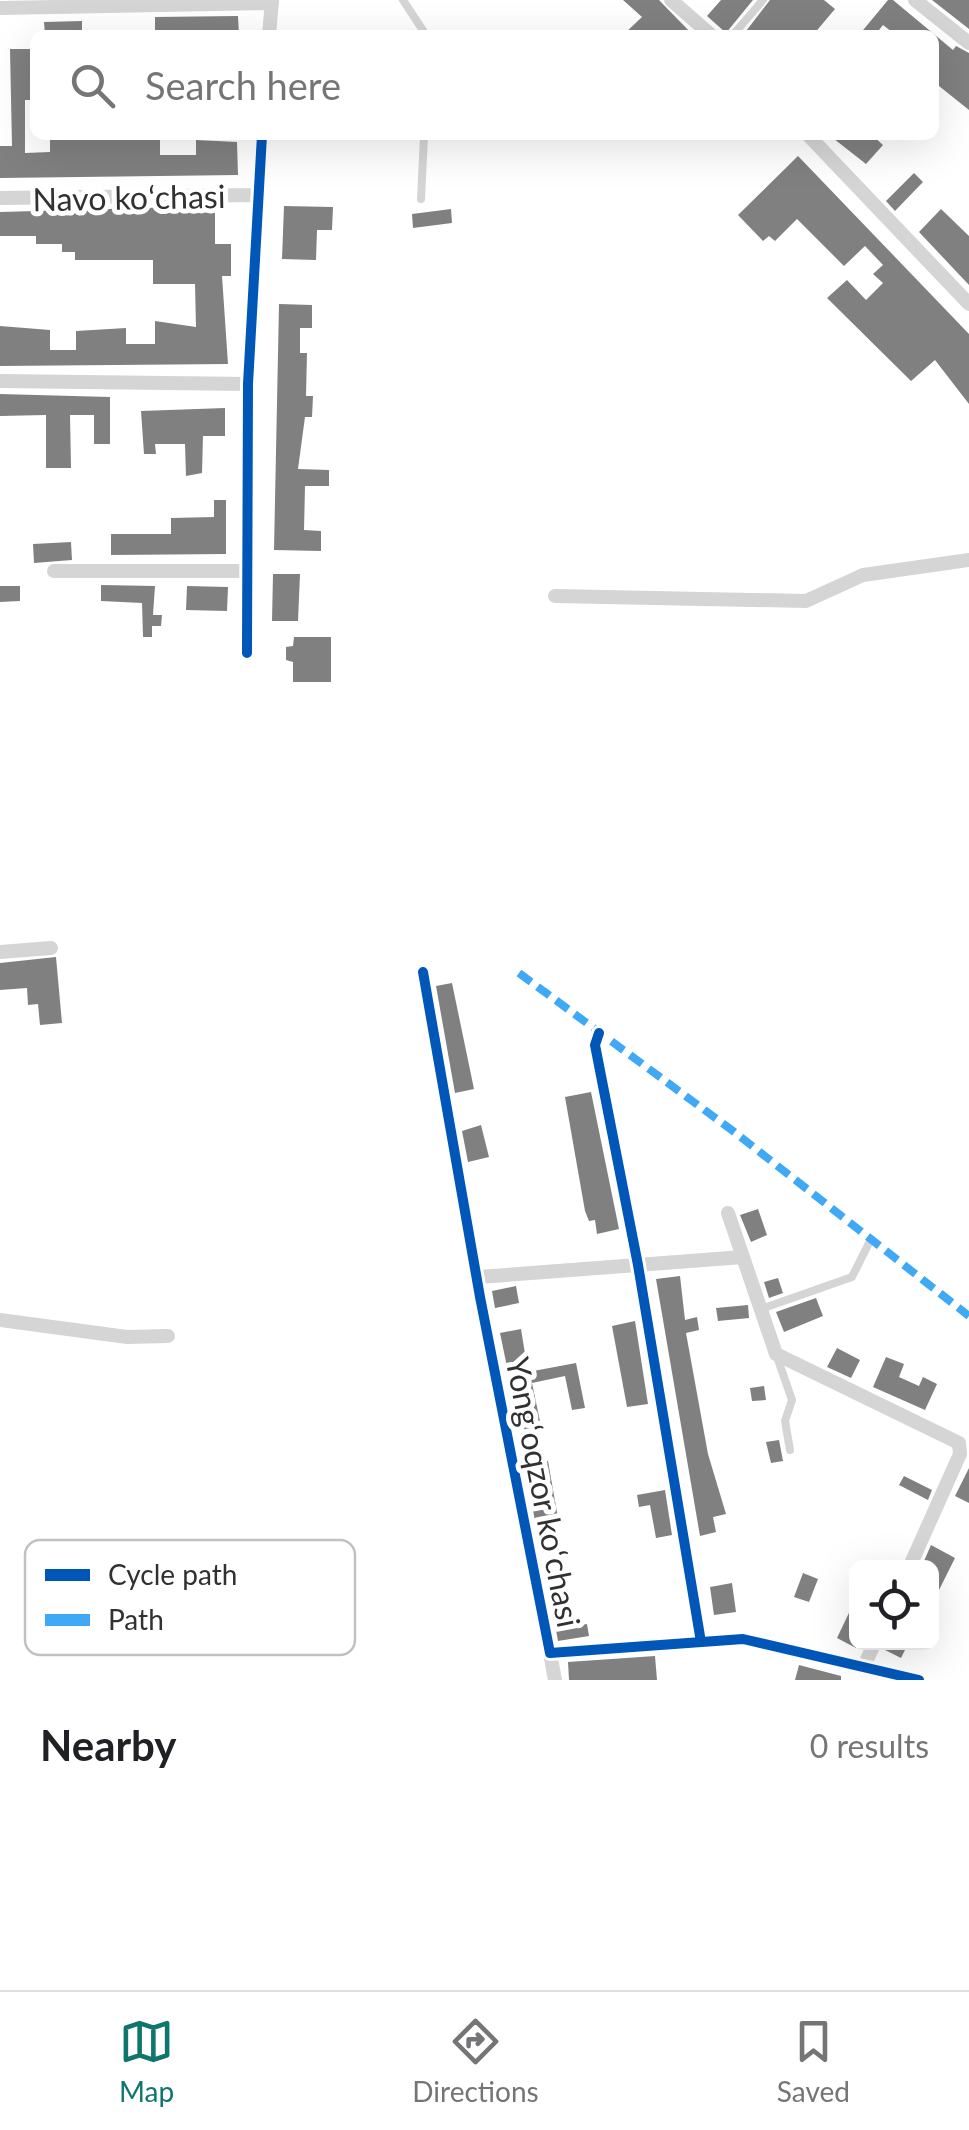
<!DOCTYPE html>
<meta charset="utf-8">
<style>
:root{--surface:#fff;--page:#f2f2f2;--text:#202124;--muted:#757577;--line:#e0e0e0;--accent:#0f766e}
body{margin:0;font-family:Lato,sans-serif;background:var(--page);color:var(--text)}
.controls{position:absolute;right:30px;bottom:30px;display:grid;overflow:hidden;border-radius:15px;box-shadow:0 10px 40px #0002}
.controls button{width:90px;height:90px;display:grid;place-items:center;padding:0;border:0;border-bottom:2px solid var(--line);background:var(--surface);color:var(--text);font:50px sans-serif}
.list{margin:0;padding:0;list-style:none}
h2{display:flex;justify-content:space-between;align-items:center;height:130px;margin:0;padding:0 40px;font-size:42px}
h2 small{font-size:32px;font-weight:400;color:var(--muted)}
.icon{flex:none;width:55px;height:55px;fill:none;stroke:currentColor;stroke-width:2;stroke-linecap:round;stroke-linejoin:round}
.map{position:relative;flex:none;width:969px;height:1680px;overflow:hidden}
.search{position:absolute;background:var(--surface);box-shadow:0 10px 40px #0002;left:30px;right:30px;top:30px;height:110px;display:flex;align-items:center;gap:25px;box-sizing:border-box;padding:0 35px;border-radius:15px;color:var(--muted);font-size:38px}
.sheet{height:310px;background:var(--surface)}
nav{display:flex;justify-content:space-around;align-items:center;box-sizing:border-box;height:140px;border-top:2px solid var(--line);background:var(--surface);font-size:28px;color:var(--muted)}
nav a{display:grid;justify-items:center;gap:5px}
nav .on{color:var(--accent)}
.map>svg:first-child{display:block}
</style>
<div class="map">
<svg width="969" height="1680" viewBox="0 0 969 1680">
<rect width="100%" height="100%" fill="#fff"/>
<path fill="#808080" d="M623 0H659L693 35H651L646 30 640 35H623L642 17Z
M721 0H753L726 33 707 16Z
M770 0H824L835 9 813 35H743Z
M888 0H893L953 50 956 46 969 53V110L934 82V35H896L883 25 875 35H859Z
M932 0H969V29Z
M238 16 239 35H155V17Z
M82 21V35H45L44 22Z
M10 49H34L35 100H25V153L50 152V135L160 137V155H196V140L237 142 238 175 0 178V146H12Z
M829 135H872L883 145 866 164Z
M798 156 969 334V404L935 360 911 381 827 298 847 280 866 300 883 283 873 274 883 265 865 246 844 266 797 219 775 241 769 236 763 241 738 215Z
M914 173 923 182 895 211 886 201Z
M215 206V244H231V276H222L228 364 0 366V326L50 330V350H76V331L126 328V344H155V321L196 327 195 284H153V260H75V252H62V244H36V236H0V212Z
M284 206 333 207 332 230H317L316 260 282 259Z
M451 209 452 223 413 228 412 214Z
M941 209 969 236V285L919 232Z
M279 304 312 305V328H300V353H307L306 396H313L312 417H305L298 469 329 470V486H305L304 530 321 531V551L274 550Z
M0 394 110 397V444H94V415H70L71 468H46V415L0 416Z
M225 408V436H203L202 473 186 476 185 444H155L156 454H144L141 411Z
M214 500H226V554L111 555V534H171V518L214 517Z
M71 542 72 560 34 563 33 544Z
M273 574H300L298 621H272Z
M101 585 155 586 153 615H162L161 626H152V637H143L142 603 101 601Z
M0 586H20V601L0 602Z
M187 586 228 587 227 611 186 610Z
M294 637H331V682H293V662L286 660V647L293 646Z
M56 957 62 1023 40 1025 38 1004 28 1005 27 988 0 990V963Z
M452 983 474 1089 455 1093 436 986Z
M591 1092 619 1229 597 1234 595 1220 589 1221 585 1211 565 1097Z
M481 1125 489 1157 468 1162 462 1131Z
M758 1209 767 1235 751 1242 740 1215Z
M680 1276 685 1320 697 1317 699 1330 686 1333 708 1454 726 1514 713 1517 716 1532 700 1536 656 1279Z
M778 1278 783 1293 769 1298 764 1282Z
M516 1286 519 1303 495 1308 492 1291Z
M816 1298 823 1316 784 1332 776 1312Z
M748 1305 749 1318 718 1321 716 1308Z
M635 1321 648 1404 627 1407 612 1326Z
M521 1329 528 1372 576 1363 585 1408 572 1410 565 1376 532 1383 541 1426 520 1430 500 1333Z
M837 1348 860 1360 851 1378 827 1367Z
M886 1357 904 1364 899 1377 919 1386 923 1377 937 1384 925 1410 873 1387Z
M764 1386 766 1400 752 1401 750 1388Z
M779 1440 783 1461 771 1463 766 1442Z
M534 1445 536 1463 548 1461 558 1518 535 1522 523 1447Z
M969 1468V1503L955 1496Z
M904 1476 932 1490 928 1500 899 1485Z
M665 1490 672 1535 656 1538 650 1505 639 1507 637 1495Z
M931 1545 955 1558 932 1604V1568H921Z
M803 1573 818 1579 809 1602 794 1597Z
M558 1579 566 1627 587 1624 589 1636 558 1641 547 1581Z
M732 1583 736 1612 714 1615 710 1587Z
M856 1598V1648L837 1638Z
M885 1642H909L901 1658 883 1649Z
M655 1656 657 1680H569L568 1662Z
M799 1665 841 1676V1680H795Z"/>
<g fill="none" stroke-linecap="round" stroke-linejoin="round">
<path stroke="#d5d5d5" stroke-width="8" d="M403 0 426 35
M733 35 763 0
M421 199 424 135
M761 1309 852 1277 871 1239
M776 1354 792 1400 785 1421 790 1450"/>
<path stroke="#d5d5d5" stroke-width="14" d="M671 0 711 35
M915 0 969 43
M0 8 272 3
M269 35 272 0
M808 135 969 304
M0 198 257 195
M0 381 248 384
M54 571H247
M555 596 806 601 863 575 969 560
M247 653 248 384 262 135
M0 952 51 948
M423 972 480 1297 550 1653 743 1639 919 1680
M599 1033 595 1045 638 1265 701 1642
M728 1213 776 1354 959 1443 960 1454 909 1568
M479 1277 743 1257
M0 1320 127 1337 168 1336
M550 1653 555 1680
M864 1666 875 1642"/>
<path stroke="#3fa9f5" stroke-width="8" stroke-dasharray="15 8" stroke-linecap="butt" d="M519 973 733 1131 969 1316"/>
<g stroke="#fff" stroke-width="16">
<path id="cycleway" d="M247 653 248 384 262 135
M423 972 480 1297 550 1653 743 1639 919 1680
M599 1033 595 1045 638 1265 701 1642"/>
</g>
<use href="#cycleway" stroke="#0057b8" stroke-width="10"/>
</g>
<g text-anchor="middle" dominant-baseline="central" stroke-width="10" stroke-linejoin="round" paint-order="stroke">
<g font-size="32" fill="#313131" stroke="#fff">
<text transform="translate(129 197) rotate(-1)">Navo koʻchasi</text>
<text transform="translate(544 1492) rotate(79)">Yongʻoqzor koʻchasi</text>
</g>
</g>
<rect x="25" y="1540" width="330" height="115" rx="15" fill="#fff" stroke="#c1c1c1" stroke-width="2.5"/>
<rect x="45" y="1569" width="45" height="12" fill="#0057b8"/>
<rect x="45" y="1614" width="45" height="12" fill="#3fa9f5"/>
<g font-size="28" fill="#313131">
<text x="108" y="1585">Cycle path</text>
<text x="108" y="1630">Path</text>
</g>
</svg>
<div class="controls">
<button><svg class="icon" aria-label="locate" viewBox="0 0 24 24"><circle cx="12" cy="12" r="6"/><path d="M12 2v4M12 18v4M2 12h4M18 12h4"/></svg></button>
</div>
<div class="search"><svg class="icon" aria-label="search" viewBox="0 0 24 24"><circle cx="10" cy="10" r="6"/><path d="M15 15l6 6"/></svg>Search here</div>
</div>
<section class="sheet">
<h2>Nearby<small>0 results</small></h2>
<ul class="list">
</ul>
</section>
<nav>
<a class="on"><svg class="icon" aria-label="map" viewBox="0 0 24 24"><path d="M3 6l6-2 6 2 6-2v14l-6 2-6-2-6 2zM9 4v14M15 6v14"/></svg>Map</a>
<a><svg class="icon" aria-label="directions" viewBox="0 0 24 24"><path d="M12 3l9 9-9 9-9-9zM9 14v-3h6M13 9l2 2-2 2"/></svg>Directions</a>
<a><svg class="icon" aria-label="saved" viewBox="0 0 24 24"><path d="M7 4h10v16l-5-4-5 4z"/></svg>Saved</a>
</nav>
